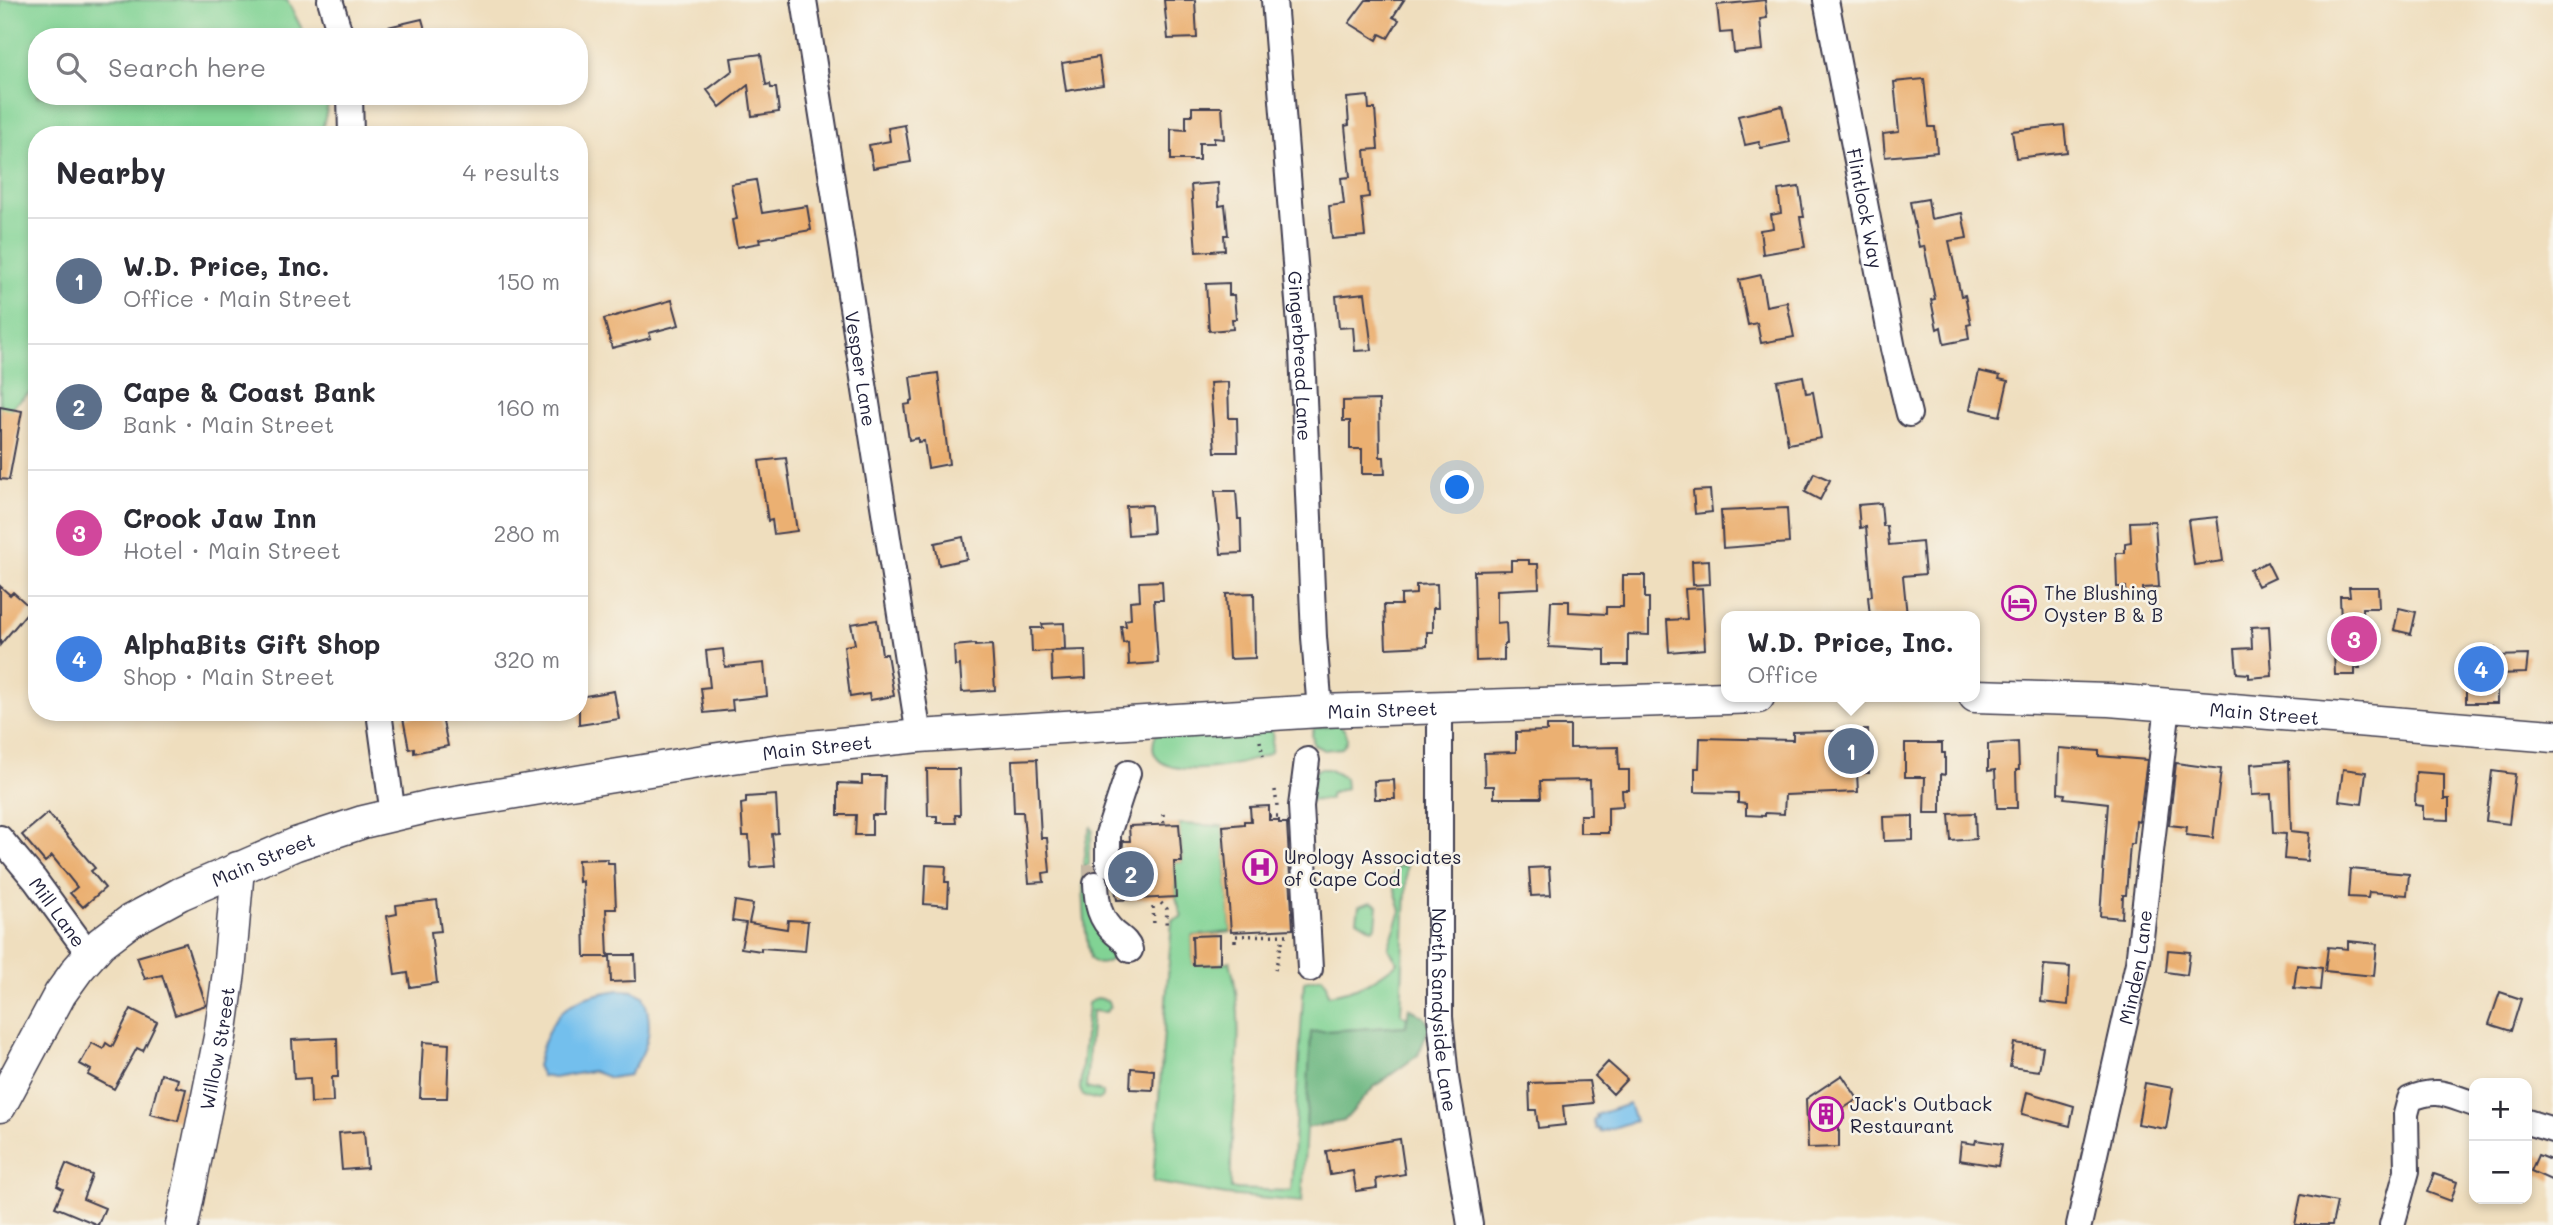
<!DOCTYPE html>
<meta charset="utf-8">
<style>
:root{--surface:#fff;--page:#f7f7f7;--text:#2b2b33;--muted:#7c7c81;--line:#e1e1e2;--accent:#db2777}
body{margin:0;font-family:Mali,sans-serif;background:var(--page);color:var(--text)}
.controls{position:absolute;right:21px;bottom:21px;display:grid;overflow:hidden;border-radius:14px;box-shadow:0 4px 10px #0003}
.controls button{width:63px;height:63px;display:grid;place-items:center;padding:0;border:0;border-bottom:2px solid var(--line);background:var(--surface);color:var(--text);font:35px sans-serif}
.you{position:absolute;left:1458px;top:488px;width:24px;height:24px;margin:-18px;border:5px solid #fff;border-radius:50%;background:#1a73e8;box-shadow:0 0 0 10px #1a73e833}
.badge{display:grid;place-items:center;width:46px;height:46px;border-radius:50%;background:var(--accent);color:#fff;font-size:23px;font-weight:700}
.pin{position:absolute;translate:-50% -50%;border:4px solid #fff;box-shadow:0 2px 7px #0006}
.popup{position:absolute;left:1721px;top:611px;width:259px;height:91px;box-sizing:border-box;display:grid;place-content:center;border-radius:14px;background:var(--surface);filter:drop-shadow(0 2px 5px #0005);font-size:23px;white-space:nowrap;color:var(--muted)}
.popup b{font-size:26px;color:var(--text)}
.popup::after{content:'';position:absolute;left:50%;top:100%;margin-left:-14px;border:14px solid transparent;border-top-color:var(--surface)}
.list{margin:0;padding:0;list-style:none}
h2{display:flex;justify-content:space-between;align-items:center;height:91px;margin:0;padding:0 28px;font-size:30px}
h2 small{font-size:23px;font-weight:400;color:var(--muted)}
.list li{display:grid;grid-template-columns:46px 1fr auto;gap:21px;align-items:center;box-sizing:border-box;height:126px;padding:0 28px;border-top:2px solid var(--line)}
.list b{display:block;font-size:26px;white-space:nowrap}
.list p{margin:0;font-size:23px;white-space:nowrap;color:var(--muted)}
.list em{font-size:23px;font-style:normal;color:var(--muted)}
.icon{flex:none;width:38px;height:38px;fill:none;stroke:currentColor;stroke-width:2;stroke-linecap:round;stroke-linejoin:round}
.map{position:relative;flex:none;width:2553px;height:1225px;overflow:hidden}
.search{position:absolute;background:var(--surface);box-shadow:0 4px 10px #0003;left:28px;top:28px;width:560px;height:77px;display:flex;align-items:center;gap:18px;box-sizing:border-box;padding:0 24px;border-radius:28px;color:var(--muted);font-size:26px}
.panel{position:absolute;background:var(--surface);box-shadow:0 4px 10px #0003;left:28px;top:126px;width:560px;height:595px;border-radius:28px}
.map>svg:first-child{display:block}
</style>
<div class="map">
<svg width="2553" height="1225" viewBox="0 0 2553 1225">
<rect width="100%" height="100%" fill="#f7f3e8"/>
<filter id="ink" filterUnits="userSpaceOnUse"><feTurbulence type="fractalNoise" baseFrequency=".0143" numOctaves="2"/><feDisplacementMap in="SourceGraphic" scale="14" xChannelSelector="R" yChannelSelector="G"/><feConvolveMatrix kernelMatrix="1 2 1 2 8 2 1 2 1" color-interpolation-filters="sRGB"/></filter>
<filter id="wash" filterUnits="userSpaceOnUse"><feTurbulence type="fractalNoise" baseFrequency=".00686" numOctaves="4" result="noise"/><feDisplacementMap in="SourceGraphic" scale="28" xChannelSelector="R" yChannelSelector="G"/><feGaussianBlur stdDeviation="1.57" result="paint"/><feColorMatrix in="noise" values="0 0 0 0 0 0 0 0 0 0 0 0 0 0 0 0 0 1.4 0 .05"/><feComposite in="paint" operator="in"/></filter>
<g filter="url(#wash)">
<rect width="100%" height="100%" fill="#efdebe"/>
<path fill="#81d394" stroke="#527a68" stroke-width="2" d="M0 0H287L306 37H37V96H330L321 135H37V387L15 404 0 424Z
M1337 724C1347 729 1351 739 1342 748L1324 750 1314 745 1312 734 1314 728Z
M1269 727 1273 734 1271 752C1248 767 1134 789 1156 734Z
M1318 769H1328L1345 778 1346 788 1330 794V799L1309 801 1315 772Z
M1179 824 1223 826 1231 932 1192 936 1193 964H1220L1230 961C1250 1035 1228 1114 1231 1189L1291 1191 1304 981 1322 977 1326 983 1328 995C1357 991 1376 980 1398 962L1388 948 1401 911 1392 880 1395 868 1407 864 1401 1014 1407 1018 1406 1026 1311 1032 1302 1202 1226 1195 1153 1182 1172 920 1182 917 1176 897 1174 862H1182Z
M1091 827 1093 830 1089 850V865H1086L1087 884 1115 948 1111 959C1104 965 1096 966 1090 958 1084 929 1078 851 1091 827Z
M1371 902 1378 905 1376 926 1372 929 1357 920 1359 906Z
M1097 998 1107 1000 1111 1007 1106 1012 1092 1011 1086 1088 1103 1092V1097L1098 1100 1083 1096 1080 1089 1088 1003Z"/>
<path fill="#68b57e" stroke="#456c5c" stroke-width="2" d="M1409 1007 1424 1017 1430 1026 1418 1055 1374 1087 1344 1121 1306 1128 1311 1032 1406 1026Z"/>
<path fill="#73bfed" stroke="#4a7094" stroke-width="2" d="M619 990 633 991 643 996C655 1027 648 1050 629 1075L610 1078 592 1071 554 1078 542 1076 537 1066C550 1013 565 998 619 990Z
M1629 1104 1635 1121 1600 1132 1599 1129H1596L1593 1120 1597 1119 1596 1115Z"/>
<g id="blocks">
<path fill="#ebb072" d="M1164 0H1195L1197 38 1168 39Z
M1366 0H1404L1393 17 1399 20 1388 38 1380 34 1377 40 1349 23Z
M1765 0 1767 18 1760 19 1763 50 1734 53 1732 32 1720 33 1717 5Z
M422 19 427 37H376L375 30Z
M761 54 766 85 770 84 771 88H776L779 112 752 116 748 85 720 107 707 90 733 70 731 58Z
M1099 57 1103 85 1066 91 1062 63Z
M1924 79 1929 127H1935L1937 152 1885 157 1883 134 1899 132 1894 82Z
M1368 96 1369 109H1375L1378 149 1365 150 1369 197 1361 198 1365 236 1332 239 1329 206 1344 204 1341 178 1350 177 1345 126 1349 125 1347 98Z
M1782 106 1790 142 1761 148 1759 142 1745 145 1738 116Z
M1192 107H1222L1224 139 1214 138V143H1199V160H1171V129L1186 130V115H1192Z
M905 125 911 162 873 168 869 145 890 141 888 128Z
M2064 125 2067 152 2016 158 2012 131Z
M756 180 762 213 807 206 811 230 759 239 760 243 737 247 732 220 737 219 731 184Z
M1218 183 1219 206 1225 205 1228 235H1224L1225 250 1196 252 1191 185Z
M1799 187 1804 217H1800L1805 247 1763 254 1760 230 1773 228 1771 215 1781 213 1778 190Z
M1928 199 1931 219 1962 213 1967 238 1949 241 1961 296 1965 295 1971 324 1967 325 1969 339 1944 344 1941 327 1937 329 1931 300 1935 299 1924 246 1919 247 1910 202Z
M1761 275 1766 306 1787 302 1794 337 1761 343 1757 323 1748 325 1739 280Z
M1229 283V295H1234L1236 319H1232L1233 329 1209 331 1206 284Z
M1365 293 1372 350 1355 351 1353 327 1339 328 1336 296Z
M672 300 679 325 649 333 651 338 612 348 604 319Z
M1979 371 2000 376 1999 379 2008 381 2000 416 1970 409Z
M938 373 949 464 928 468 924 441 918 442V438L909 440 904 405 910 404V401L913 400 910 377Z
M1803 376 1806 393 1813 392 1821 438 1788 444 1777 381Z
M1228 382 1229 418H1237L1238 452H1215L1210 383Z
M1379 400 1380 457H1384L1385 474H1362V449H1350V421H1343V401Z
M0 407 22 411 9 480 0 479Z
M786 458 797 531 774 534 772 520 768 521 759 461Z
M1814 473 1830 480 1820 500 1805 492Z
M1710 490 1712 512 1695 514 1693 491Z
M1215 491H1236L1238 519H1241L1242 553 1221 554Z
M1881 503 1883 526H1887L1889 545 1922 542 1925 574 1903 576 1907 616H1870L1868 597 1872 596 1866 527 1860 528 1858 505Z
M1151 505 1153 533 1128 535 1126 506Z
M1787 508 1789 543 1723 548 1721 511Z
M2217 517 2223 561 2194 565 2188 520Z
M2155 521 2159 587 2143 588V596H2126V587H2117L2116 553H2125V543L2131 542 2130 522Z
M963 537 967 559 939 565 935 543Z
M1511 560H1529V564H1538L1539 588 1497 590V623L1506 622 1507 644H1504V660L1476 661 1474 571 1511 570Z
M1709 560 1710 584 1693 585 1692 561Z
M2267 562 2275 578 2258 586 2250 570Z
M1623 575H1645V598H1649V635L1628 634V665H1605V650L1549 647 1551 601H1569V612L1606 614V607H1623Z
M1162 581 1163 600H1154L1158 663 1129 665 1128 642 1123 643 1121 626H1126L1125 620 1131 619 1130 601 1140 600 1139 582Z
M1437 584 1438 608H1433V632H1427V646L1386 648 1384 605H1401V595L1416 594V585Z
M0 586 10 595 13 592 31 608 0 645Z
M2349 587H2378L2379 608H2362L2363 650H2360V668H2355V675H2335L2334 651H2342L2340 596H2350Z
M1702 588 1705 649 1669 652 1667 620 1687 619 1685 589Z
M1254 593 1255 658 1229 659 1226 594Z
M2399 608 2416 612 2411 634 2394 630Z
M877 620 882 654H887L894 696 870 700 869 694 850 697 844 646 855 644 851 624Z
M1064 623 1065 650 1032 652 1031 628H1043L1042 624Z
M2269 626 2272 676 2249 678V674L2237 673 2235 649 2252 648 2251 627Z
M975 644V646L992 645 995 690 962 692 960 665 955 666 954 646Z
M2478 648H2495V656L2528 655 2526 673 2497 674V703H2466V679H2473V659L2478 658Z
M723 649 725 667 764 663 767 696 732 700 733 710 704 713 701 688 710 687 706 651Z
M1085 650 1086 678 1052 680 1051 651Z
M614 691 619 719 579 725V697Z
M417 712H441L448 746 414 753V748L409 749 403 718 418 715Z
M1547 726H1570V748L1618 747 1619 770H1629V790H1622L1623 806 1608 807V833H1580V815H1591L1590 780 1540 781 1541 798H1494V786H1485L1484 753 1516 752V732L1547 731Z
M1868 730 1869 773H1857L1858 792 1785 795 1784 814 1765 813V816L1746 815V804L1738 803V793L1695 792V768H1699L1700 738 1793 740V732Z
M2018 742 2019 770H2016L2017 808H1997L1995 770 1988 771V744Z
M1905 743H1942V753H1945V775L1941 774V813H1924L1925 777H1905Z
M2059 748 2099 751V756L2147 760 2139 822 2136 821 2134 844H2130L2126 895H2123L2122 918 2100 916 2108 803 2064 798 2065 794 2058 793Z
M1037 759 1041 838H1047L1050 872 1043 873 1044 882 1029 883 1023 812H1014L1012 760Z
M2289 761 2291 831 2309 833 2307 861 2284 859 2286 834 2273 833 2271 794 2252 795 2251 764Z
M2176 763 2221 769 2213 838 2186 835 2187 827 2169 825Z
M927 769H959L960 815H955L956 823H937V816H928Z
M2343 769 2366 772 2362 804 2339 801Z
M2492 771 2515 774 2509 824 2486 821Z
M2416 772 2444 774V799H2449V820L2423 819V806L2415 805Z
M862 776H885L884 815H872V835H855L856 815H838V783L862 784Z
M1394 780 1395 799H1375L1374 781Z
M776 795 778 833 772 834 775 866 751 868 749 836H743L741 804 746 803V797Z
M1269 806V820H1279V823H1287L1293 929 1231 932 1223 826 1244 824V821H1251L1250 807Z
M48 813 95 868 91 871 105 888 83 907 70 893 77 887 52 856 45 862 22 835Z
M1975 813 1976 839 1951 841 1949 814Z
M1913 816V840L1884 841 1883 817Z
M1179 824 1182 862H1174L1176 897 1117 900 1114 883 1111 884 1109 879 1116 876 1121 871 1123 841H1130L1129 826Z
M607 859 608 863H614L616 909H606L608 957H585L583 881 579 882 578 860Z
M926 865 946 866 945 882H949L948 906 924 904Z
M1549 867 1551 895 1531 896 1529 868Z
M2350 869 2409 874 2407 895 2369 892 2368 898 2348 897Z
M437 900 441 931 431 932 437 983 410 987 408 973 395 975 387 916 397 914 396 905Z
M735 901 753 904 749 923 787 929 788 920 808 921 805 951 761 948V951L741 948 746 923 732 921Z
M1220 935V964L1193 965 1192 936Z
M2348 941 2377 944 2374 976 2325 971 2328 947 2348 949Z
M186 943 206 1005 175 1015 162 975 145 979 137 957Z
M2168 950 2190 952 2187 975 2166 972Z
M610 955H635L636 981 611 982Z
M2044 965 2070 967 2068 1005 2041 1002Z
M2297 965 2322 968 2320 990 2294 988Z
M2500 992 2521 999 2511 1031 2489 1024Z
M131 1009 157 1022 143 1051 137 1048 114 1089 88 1075 91 1070 80 1064 92 1043 103 1049 106 1043 112 1047Z
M337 1038 338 1077H332L333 1102 311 1103 310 1078 294 1079 292 1040Z
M423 1042 449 1044 447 1098H420Z
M2014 1043 2043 1047 2039 1071 2010 1067Z
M1608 1062 1627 1079 1613 1094 1595 1076Z
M1131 1068 1154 1070 1153 1090 1130 1089Z
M161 1074 178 1079 176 1087 186 1089 178 1121 150 1114Z
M1842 1075 1858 1099 1844 1108V1119L1839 1120V1147L1808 1148 1806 1099Z
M1589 1081 1593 1103 1563 1106 1565 1125 1538 1128 1536 1110H1530L1529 1083Z
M2145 1083 2173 1088 2166 1129 2138 1124Z
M2027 1092 2074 1106 2070 1126 2022 1114Z
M364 1131 367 1168 342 1170 339 1133Z
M1400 1139 1405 1174 1376 1179 1377 1188 1356 1191 1353 1171 1330 1175 1326 1151Z
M1976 1140 2002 1144 1998 1166 1959 1160 1961 1142 1975 1144Z
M2538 1155 2553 1161V1181L2531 1171Z
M66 1164 92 1175 83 1199 105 1208 98 1225 55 1207 63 1189 57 1186Z
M2434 1174 2457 1182 2451 1201 2427 1192Z
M2301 1195 2337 1202 2332 1225H2295Z"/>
</g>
</g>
<g filter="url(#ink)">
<use href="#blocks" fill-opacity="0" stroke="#413e4f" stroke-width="2"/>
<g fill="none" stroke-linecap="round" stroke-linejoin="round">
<path stroke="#c6b8a4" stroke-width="24" stroke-dasharray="24 12" stroke-linecap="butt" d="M1095 864 1096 884"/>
<g stroke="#413e4f" stroke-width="28">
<g id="minor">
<path d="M330 0 341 37"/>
<path id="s1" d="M804 0 919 736"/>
<path id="s2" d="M1274 0 1302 351 1314 637 1320 711"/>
<path id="s3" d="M1826 0 1893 349 1909 414"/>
<path d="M350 96 351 135"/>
<path id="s4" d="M1440 707V1017L1446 1078 1470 1225"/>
<path d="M379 712 393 815"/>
<path d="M1307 760 1301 806 1310 969"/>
<path id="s5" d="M0 838 35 880 89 954"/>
<path d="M1108 864V834L1128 773"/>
<path d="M1096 884C1097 904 1099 919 1115 933 1122 939 1127 941 1130 950"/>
<path d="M2527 1122 2553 1130"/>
<path id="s6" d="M2079 1225 2138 963 2168 705"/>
<path d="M2392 1225 2407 1171 2406 1114 2410 1099C2437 1087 2447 1095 2474 1104"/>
</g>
</g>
<g stroke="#413e4f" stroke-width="35">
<g id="major">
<path id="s7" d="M1975 696 2109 700 2553 736"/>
<path id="s8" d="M0 1106 60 994 78 969 101 943 130 921 180 894 296 844 363 822 431 806 698 762 781 750 919 736 1320 711 1758 697"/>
<path id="s9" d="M182 1225 220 1037 229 972 238 868"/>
</g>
</g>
<path stroke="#413e4f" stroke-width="3.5" stroke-dasharray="2 5" stroke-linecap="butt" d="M1260 741 1263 756
M1275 790 1277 806
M1163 814 1164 825
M1269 816H1279
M1161 903 1167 909 1166 926
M1153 907 1154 925
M1235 942V936L1287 935
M1275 970 1283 938"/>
<use href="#minor" stroke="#fff" stroke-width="24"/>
<use href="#major" stroke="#fff" stroke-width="32"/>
</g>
</g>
<defs>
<g id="hotel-ring" transform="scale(1.75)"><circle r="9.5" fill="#f7f3e8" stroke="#b5179e" stroke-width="1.5"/><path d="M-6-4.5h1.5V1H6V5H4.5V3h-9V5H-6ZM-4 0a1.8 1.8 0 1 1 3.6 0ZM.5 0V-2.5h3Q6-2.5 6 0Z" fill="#b5179e"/></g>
<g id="hospital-ring" transform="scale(1.75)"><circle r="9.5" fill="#f7f3e8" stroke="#b5179e" stroke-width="1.5"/><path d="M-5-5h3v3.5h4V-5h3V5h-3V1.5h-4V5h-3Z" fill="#b5179e"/></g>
<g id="building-ring" transform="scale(1.75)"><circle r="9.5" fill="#f7f3e8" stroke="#b5179e" stroke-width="1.5"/><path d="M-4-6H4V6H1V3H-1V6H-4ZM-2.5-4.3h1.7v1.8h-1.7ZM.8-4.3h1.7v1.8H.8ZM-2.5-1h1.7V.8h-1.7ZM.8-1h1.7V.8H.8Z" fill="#b5179e"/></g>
</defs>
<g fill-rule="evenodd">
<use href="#hotel-ring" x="2019" y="603"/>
<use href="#hospital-ring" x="1260" y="867"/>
<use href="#building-ring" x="1826" y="1114"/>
</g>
<g text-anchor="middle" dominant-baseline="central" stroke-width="5" stroke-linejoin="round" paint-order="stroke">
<g font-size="19" fill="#22223b" stroke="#f7f3e8">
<text stroke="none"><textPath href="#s3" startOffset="212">Flintlock Way</textPath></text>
<text stroke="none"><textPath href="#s2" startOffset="357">Gingerbread Lane</textPath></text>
<text stroke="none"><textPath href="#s1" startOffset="373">Vesper Lane</textPath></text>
<text stroke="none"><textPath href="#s8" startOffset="1510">Main Street</textPath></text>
<text stroke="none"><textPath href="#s7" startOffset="290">Main Street</textPath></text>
<text stroke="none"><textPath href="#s8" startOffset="943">Main Street</textPath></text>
<text stroke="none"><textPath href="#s8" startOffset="376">Main Street</textPath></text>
<text stroke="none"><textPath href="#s5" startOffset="94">Mill Lane</textPath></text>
<text stroke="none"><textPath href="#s6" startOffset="264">Minden Lane</textPath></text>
<text stroke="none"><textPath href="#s4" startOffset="303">North Sandyside Lane</textPath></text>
<text stroke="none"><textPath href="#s9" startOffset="180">Willow Street</textPath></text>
</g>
<g font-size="19" fill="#22223b" stroke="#f7f3e8" text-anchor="start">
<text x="2044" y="592">The Blushing<tspan x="2044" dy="22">Oyster B &amp; B</tspan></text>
<text x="1284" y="856">Urology Associates<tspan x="1284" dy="22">of Cape Cod</tspan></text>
<text x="1850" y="1103">Jack's Outback<tspan x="1850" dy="22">Restaurant</tspan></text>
</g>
</g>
</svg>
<div class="controls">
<button>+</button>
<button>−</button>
</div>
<div class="you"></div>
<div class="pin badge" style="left:1851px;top:751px;background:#5c6f8a">1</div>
<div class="popup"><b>W.D. Price, Inc.</b>Office</div>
<div class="pin badge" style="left:1131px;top:874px;background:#5c6f8a">2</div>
<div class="pin badge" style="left:2354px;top:639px;background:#d1479c">3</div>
<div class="pin badge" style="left:2481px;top:669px;background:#3f7fe0">4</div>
<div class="search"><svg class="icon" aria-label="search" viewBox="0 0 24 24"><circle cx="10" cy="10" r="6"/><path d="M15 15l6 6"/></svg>Search here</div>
<section class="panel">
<h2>Nearby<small>4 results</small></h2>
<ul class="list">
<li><span class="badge" style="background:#5c6f8a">1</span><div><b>W.D. Price, Inc.</b><p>Office · Main Street</p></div><em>150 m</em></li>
<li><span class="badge" style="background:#5c6f8a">2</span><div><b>Cape &amp; Coast Bank</b><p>Bank · Main Street</p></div><em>160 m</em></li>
<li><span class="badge" style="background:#d1479c">3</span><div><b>Crook Jaw Inn</b><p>Hotel · Main Street</p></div><em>280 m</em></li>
<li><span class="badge" style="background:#3f7fe0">4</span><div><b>AlphaBits Gift Shop</b><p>Shop · Main Street</p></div><em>320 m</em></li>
</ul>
</section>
</div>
